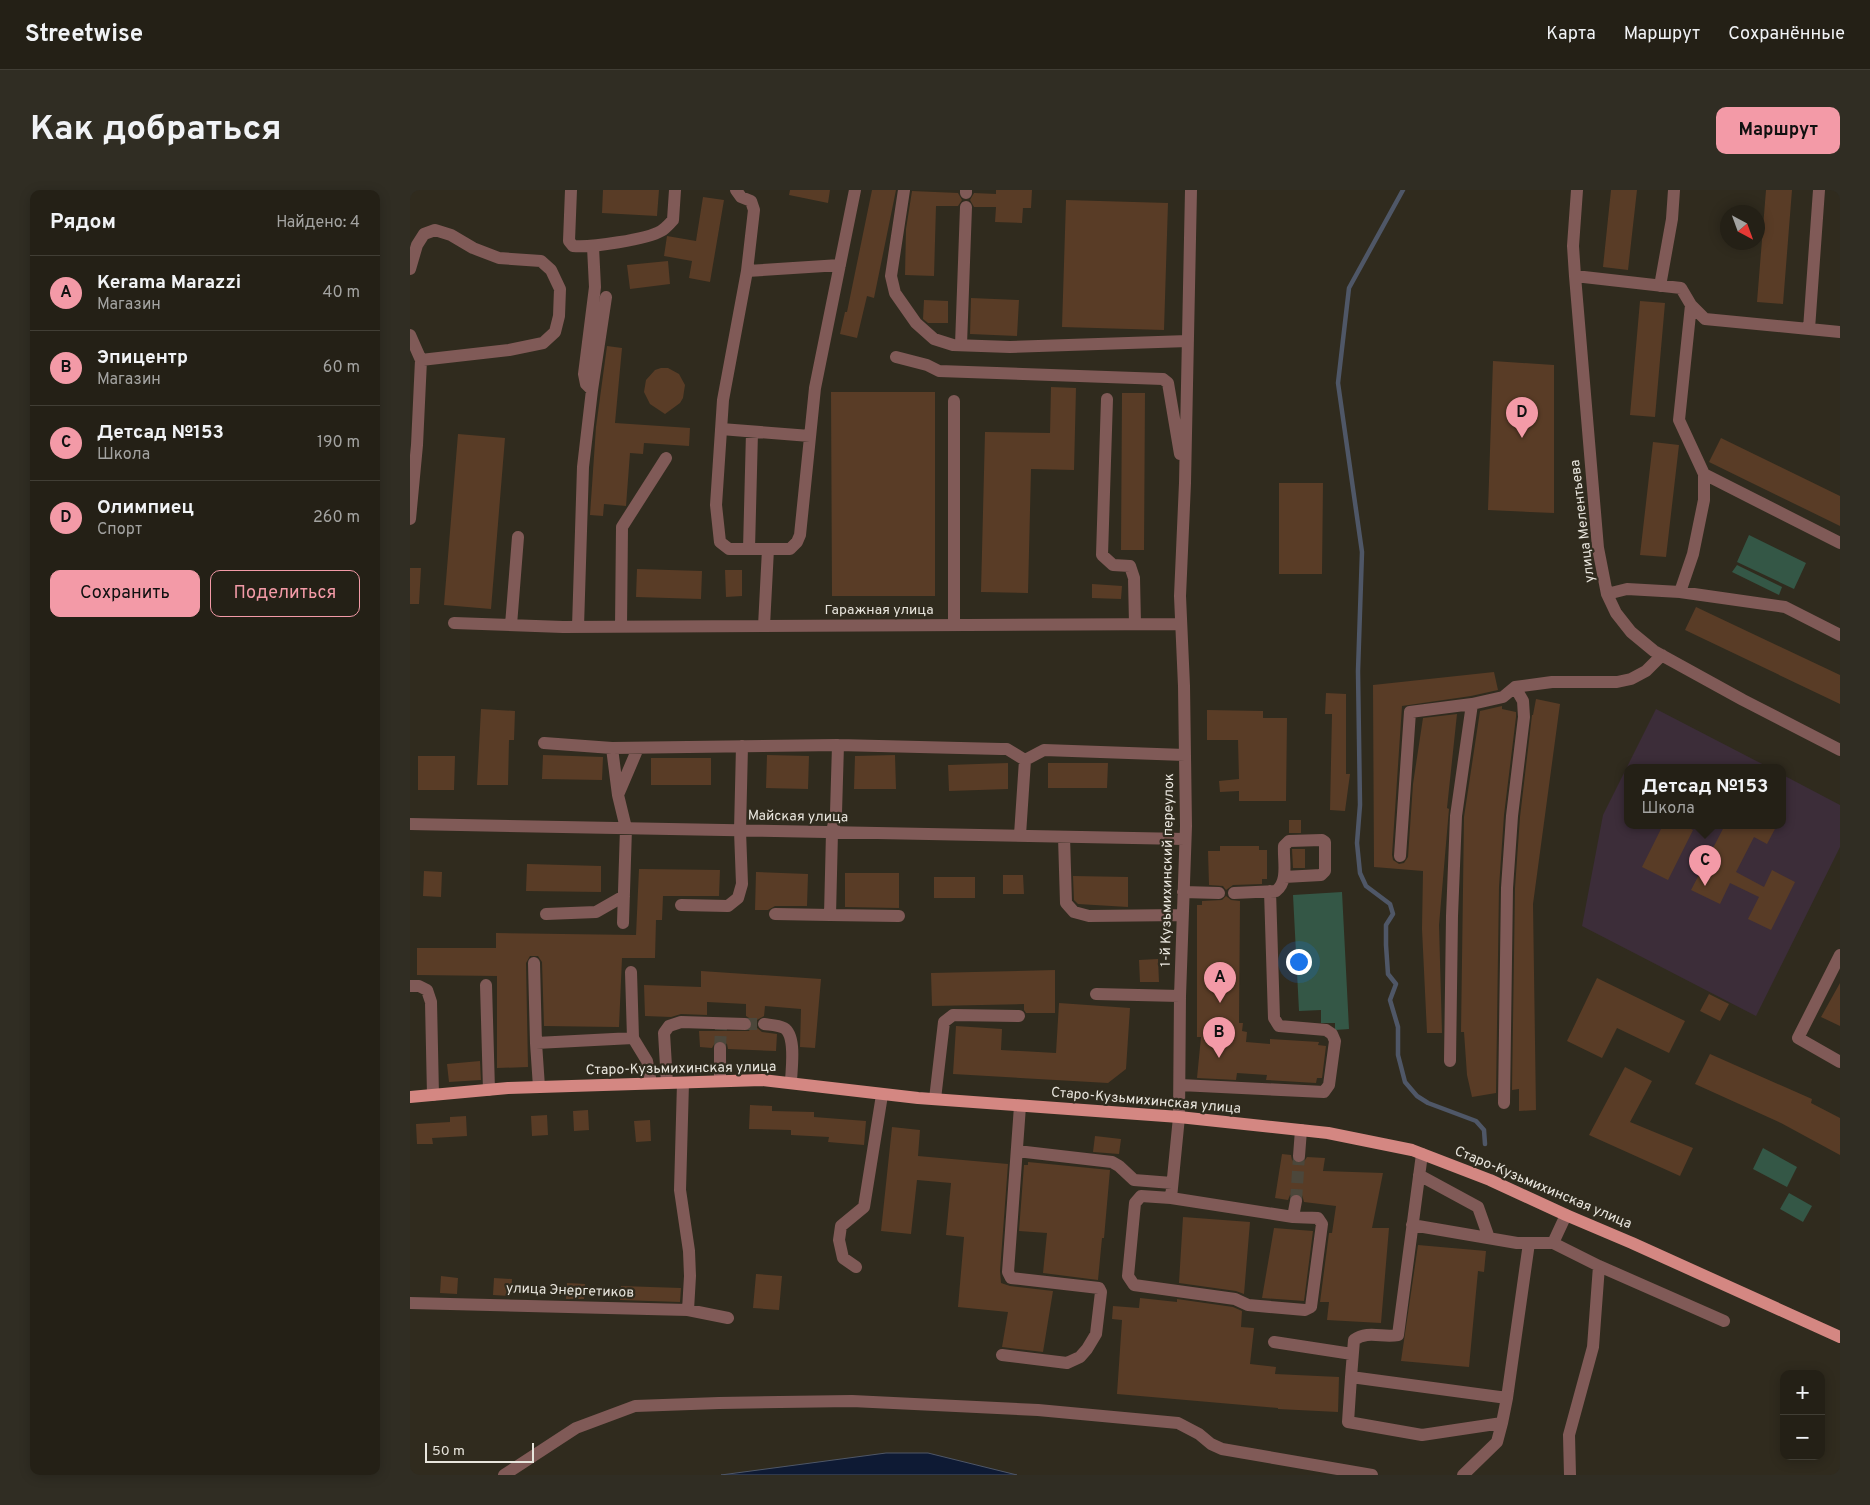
<!DOCTYPE html>
<html lang="ru">
<meta charset="utf-8">
<style>
:root{--surface:#242016;--page:#302d23;--text:#f1f3f6;--muted:#a3a3a1;--line:#413e35;--accent:#f39aa7}
body{margin:0;font-family:Overpass,sans-serif;background:var(--page);color:var(--text)}
.controls{position:absolute;right:15px;bottom:15px;display:grid;overflow:hidden;border-radius:10px;box-shadow:0 2px 12px #0003}
.controls button{width:45px;height:45px;display:grid;place-items:center;padding:0;border:0;border-bottom:1px solid var(--line);background:var(--surface);color:var(--text);font:25px sans-serif}
.compass{position:absolute;left:1310px;top:15px;width:45px;height:45px;border-radius:50%;background:var(--surface);box-shadow:0 2px 12px #0003;rotate:139deg}
.scale{position:absolute;left:15px;bottom:12px;width:109px;box-sizing:border-box;padding-left:5px;border:2px solid #e8e5dd;border-top:0;font-size:14px;line-height:18px;white-space:nowrap;color:#e8e5dd;-webkit-text-stroke:4px #302b1e;paint-order:stroke}
.you{position:absolute;left:888px;top:771px;width:18px;height:18px;margin:-12px;border:4px solid #fff;border-radius:50%;background:#1a73e8;box-shadow:0 0 0 8px #1a73e833}
.badge{display:grid;place-items:center;width:32px;height:32px;border-radius:50%;background:var(--accent);color:#111;font-size:16px;font-weight:700}
.pin{position:absolute;translate:-50% -41px;filter:drop-shadow(0 1px 2px #0008)}
.pin::after{content:'';position:absolute;top:26px;width:18px;height:15px;background:inherit;clip-path:polygon(0 0,100% 0,50% 100%)}
.popup{position:absolute;left:1214px;top:574px;width:162px;height:65px;box-sizing:border-box;display:grid;place-content:center;border-radius:10px;background:var(--surface);filter:drop-shadow(0 1px 4px #0005);font-size:16px;white-space:nowrap;color:var(--muted)}
.popup b{font-size:19px;color:var(--text)}
.popup::after{content:'';position:absolute;left:50%;top:100%;margin-left:-10px;border:10px solid transparent;border-top-color:var(--surface)}
.list{margin:0;padding:0;list-style:none}
h2{display:flex;justify-content:space-between;align-items:center;height:65px;margin:0;padding:0 20px;font-size:21px}
h2 small{font-size:16px;font-weight:400;color:var(--muted)}
.list li{display:grid;grid-template-columns:32px 1fr auto;gap:15px;align-items:center;box-sizing:border-box;height:75px;padding:0 20px;border-top:1px solid var(--line)}
.list b{display:block;font-size:19px;white-space:nowrap}
.list p{margin:0;font-size:16px;white-space:nowrap;color:var(--muted)}
.list em{font-size:16px;font-style:normal;color:var(--muted)}
.actions{display:flex;gap:10px;padding:15px 20px}
.actions a{flex:1;padding:11px 0;border:1px solid var(--accent);border-radius:10px;text-align:center;font-size:18px;color:var(--accent)}
.actions .main{background:var(--accent);color:#111}
.map{position:relative;flex:none;width:1430px;height:1285px;overflow:hidden;border-radius:10px}
header{display:flex;align-items:center;gap:30px;box-sizing:border-box;height:70px;padding:0 25px;background:var(--surface);border-bottom:1px solid var(--line)}
header strong{font-size:24px}
nav{display:flex;gap:28px;margin-inline-start:auto;font-size:18px}
.intro{display:flex;align-items:center;justify-content:space-between;box-sizing:border-box;height:120px;padding:0 30px}
h1{margin:0;font-size:35px}
.button{padding:12px 22px;border-radius:10px;background:var(--accent);color:#111;font-size:18px;font-weight:700}
main{display:flex;gap:30px;padding:0 30px}
aside{flex:1;background:var(--surface);border-radius:10px;box-shadow:0 2px 12px #0003}
.map>svg:first-child{display:block}
</style>
<header>
<strong>Streetwise</strong>
<nav><a>Карта</a><a>Маршрут</a><a>Сохранённые</a></nav>
</header>
<div class="intro"><h1>Как добраться</h1><a class="button">Маршрут</a></div>
<main>
<aside>
<h2>Рядом<small>Найдено: 4</small></h2>
<ul class="list">
<li><span class="badge">A</span><div><b>Kerama Marazzi</b><p>Магазин</p></div><em>40 m</em></li>
<li><span class="badge">B</span><div><b>Эпицентр</b><p>Магазин</p></div><em>60 m</em></li>
<li><span class="badge">C</span><div><b>Детсад №153</b><p>Школа</p></div><em>190 m</em></li>
<li><span class="badge">D</span><div><b>Олимпиец</b><p>Спорт</p></div><em>260 m</em></li>
</ul>
<div class="actions"><a class="main">Сохранить</a><a>Поделиться</a></div>
</aside>
<div class="map">
<svg width="1430" height="1285" viewBox="0 0 1430 1285">
<rect width="100%" height="100%" fill="#302b1e"/>
<path fill="#3c2d39" d="M1246 519 1358 577H1218V635H1372L1373 585 1430 615V657L1346 826 1172 736 1193 625Z"/>
<path fill="#345746" d="M1339 345 1396 373 1384 399 1327 372Z
M1327 375 1372 397 1369 405 1322 382Z
M932 702 939 839 925 840V833H911V820L889 821 883 705Z
M1353 958 1387 977 1377 997 1343 979Z
M1379 1003 1402 1016 1393 1032 1370 1019Z"/>
<path fill="#0e1a34" stroke="#4f5767" d="M476 1263H518L607 1285H311Z"/>
<g fill="none" stroke-linecap="round" stroke-linejoin="round">
<path stroke="#4f5767" stroke-width="4.5" d="M993 0 939 98 928 193 952 362 948 481 950 615 947 653 950 683 956 696 980 714 983 724 976 735V755L978 784 986 794 980 810 988 837V865L995 892 1007 906 1018 913 1066 931 1074 940 1075 954"/>
</g>
<path fill="#593c26" d="M193 0H249L247 26 192 23Z
M380 0H420L418 13 379 5Z
M462 0H486L464 108 457 106 447 148 430 144 435 122H437Z
M586 0H622L621 18H613L612 33 585 32 586 17H564L560 10 564 3 586 4Z
M1201 0H1227L1218 80 1193 77Z
M1356 0H1382L1373 114 1347 112Z
M502 1 548 3 552 10 548 16H526L524 86 495 85 496 39Z
M293 7 314 10 300 92 279 88 282 71 254 66 257 46 286 51Z
M656 10 758 13 754 140 652 137Z
M258 71 260 94 220 99 217 75Z
M561 108 609 110 607 146 560 144Z
M514 110 538 111V133H518L513 129Z
M1230 111 1255 113 1245 227 1220 225Z
M197 156 212 158 205 233 280 238 279 256 234 253 233 264 220 263 216 316 194 314 193 326 180 325 186 237Z
M1083 171 1144 175V323L1078 320Z
M251 178H258L269 184 275 195 273 208 270 213 255 224 240 214 234 202 236 190 245 180Z
M641 197 666 198 664 280 621 279 618 403 571 402 575 242 640 243Z
M421 202H525V406H422Z
M712 203H735L734 360H711Z
M48 244 95 248 81 419 34 415Z
M1311 248 1430 306V336L1299 272Z
M1243 252 1269 255 1256 367 1230 365Z
M869 293H913L912 384H869Z
M0 378H11L9 414H0Z
M227 379 292 381 291 409 226 407Z
M315 380H332V406L316 407Z
M682 394 712 396 711 409 682 408Z
M1286 417 1430 485V514L1275 440Z
M1084 482 1088 500 1061 506 992 516 982 665 983 670 989 674 994 673 998 667 1003 594 1013 528 1047 524 1037 618 1039 619 1029 735 1032 843H1017L1012 739 1013 681 964 677 963 495Z
M916 503 936 504V584H940L935 621 920 620 922 524H915Z
M1126 509 1150 514 1123 714 1126 920 1109 921V899L1102 900 1105 698 1110 627 1122 525H1123Z
M1092 516V519L1106 522V527L1094 625 1089 697 1086 903 1062 907 1057 885 1054 842H1051L1054 627 1070 521Z
M71 519 105 521 104 550H99L98 595H67Z
M797 520 853 521V528H877L876 611H829V601L810 602 809 591 829 589 828 550H797Z
M133 565 193 567 192 590 132 589Z
M357 565 399 566 398 599 356 598Z
M485 565 486 599H444L445 566Z
M8 566H45L44 600H8Z
M241 568H301V595H241Z
M598 573V599L539 601 538 575Z
M638 573H698L697 598H638Z
M879 630H891V643H879Z
M1253 635H1273L1283 640 1258 690 1232 677Z
M1315 635H1367L1357 654 1344 647 1326 682 1354 697 1362 680 1385 692 1361 740 1338 729 1349 707 1320 693 1310 714 1281 700Z
M810 656H849V660H857V689H852V694L823 695 816 700 813 696 799 695 798 661H810Z
M882 659H895V678H883Z
M117 674 191 676V702L116 701Z
M229 679 310 680 309 706H253L252 730H246L245 768H212L209 837 134 836 132 772 128 766H120L116 773 118 877 87 878V786L7 785V758H86V743L226 745Z
M14 681 32 682 31 707 13 706Z
M346 682 398 684 397 716H365L358 720H345Z
M435 683H489V718L435 717Z
M593 685H613L614 704H593Z
M663 686 718 687V717L668 714 664 710Z
M524 687H565V708H524Z
M816 706 821 710 830 711 829 833H833L832 841 837 842 836 852 860 854V849L909 852 908 855 916 856 912 888H907L906 893 856 890 857 885 827 883 826 890 787 888 791 847H787V715H792V711L812 710Z
M748 769 749 792H730L729 770Z
M645 780V823H616L614 820V814L522 816 521 783Z
M291 781 411 789 405 858 390 857 391 819 355 816 354 826 347 830 346 837 352 842 367 844 366 861 318 859 317 854 310 850 306 851 302 858 290 857 289 841H339L343 834 342 830 336 826V814L297 812V825L271 824 261 827 235 826 234 795 291 797Z
M1187 788 1275 831 1259 863 1207 838 1192 868 1157 851Z
M1430 793V836L1411 827Z
M1299 804 1319 814 1310 831 1290 821Z
M649 813 720 818 716 879 698 893 543 884 546 836 592 839 591 860 646 863Z
M1300 864 1402 909 1401 913 1430 928V965L1371 933 1285 894Z
M70 871 71 890 39 892 37 874Z
M1215 877 1242 891 1220 932 1283 958 1270 986 1179 945Z
M340 915 362 916V921L404 922V927L456 931 454 955 418 952 419 947 381 945V940L339 939Z
M178 920 179 940 164 941 163 921Z
M137 925 138 945 122 946 121 926Z
M56 926 57 946 22 948 23 954H7L6 934 40 932V927Z
M240 930 241 951 226 952 224 931Z
M482 937 510 940 508 966 598 974 590 1081 591 1093 600 1096 643 1101 633 1162 592 1157 598 1122 548 1117 554 1047 536 1045 541 993 507 990 501 1044 471 1041Z
M685 946 711 949 709 964 683 962Z
M872 964 881 965 882 970 888 974 893 973 897 967 915 968 913 981 973 983 962 1038H979L971 1133 917 1130 919 1112H910L919 1043H922L926 1016 894 1012 892 1005 887 1003 880 1005 878 1010 865 1008Z
M618 972 700 980 694 1048H692L688 1090 633 1083 637 1043 609 1041 614 975H618Z
M773 1027 840 1032 834 1104 826 1101 769 1093Z
M864 1038 903 1041 894 1111 852 1108Z
M1008 1055 1076 1061 1074 1082 1068 1081 1059 1177 991 1171Z
M346 1084 372 1086 369 1120 343 1118Z
M31 1086 48 1088 47 1104 30 1103Z
M84 1088 102 1089 101 1106 83 1105Z
M157 1093 175 1094 174 1109H156Z
M211 1096 271 1098 270 1112 210 1110Z
M730 1108 767 1112V1109L823 1117 832 1121 831 1137 844 1138 840 1174 866 1177 865 1184 929 1187 928 1222 868 1219V1218L707 1204 712 1130 702 1129 703 1116 729 1118Z"/>
<g fill="none" stroke-linecap="round" stroke-linejoin="round">
<path stroke="#4c473b" stroke-width="12" stroke-dasharray="12 6" stroke-linecap="butt" d="M335 834H354
M310 858 311 838
M886 1011 889 966"/>
<path stroke="#805a57" stroke-width="12" d="M161 0 159 51 163 56C180 58 238 49 251 41 256 38 259 34 263 30L265 0
M326 0 331 7 341 11 344 20 337 81
M494 0 481 86 485 103 506 133 524 149 543 155 600 157 778 151
M781 0 775 293 770 406 774 496 776 636 770 806 769 927 761 1008 883 1027
M1167 0 1163 56 1165 86 1188 358 1197 404 1206 423 1221 442 1244 461 1333 510 1430 560
M1409 0 1399 139 1430 142
M556 3V0
M430 75 337 81 313 210 306 315 310 352 319 359H380L387 352 390 345 405 198 445 0
M0 79 7 55 14 44 25 40 41 45 63 58 89 68 131 71 141 80 150 99 149 126 145 142 133 153 99 160 11 170
M1165 86 1271 98 1281 115 1295 129 1399 139
M1250 96 1262 29 1264 0
M0 145 11 170 7 255 0 329
M551 155 556 17
M486 167 517 175 529 181 753 189 758 193 770 264
M182 200 196 107
M697 209 692 365 703 375 720 376 724 388 725 434
M311 239 400 246
M1294 284 1430 353
M339 359 342 242
M1270 402 1283 364 1294 310V284L1269 230 1281 115
M1197 404 1217 399 1270 402 1375 417 1430 445
M44 433 153 437 770 434
M101 435 108 347
M544 435V211
M354 436 358 359
M168 437 173 277 182 200 176 194 174 184 185 97 183 57
M211 437 212 337 256 268
M134 553 202 558
M208 605 228 558
M0 634 775 649
M610 645 615 570
M654 647 656 713 664 722 679 726 772 725
M990 666 1000 522 1062 514
M773 702 809 703
M824 703 866 701C879 691 873 671 874 656L879 651 912 650 915 652V681L911 685 874 687
M271 715 318 716 328 708 332 694 330 641 332 556
M136 724 186 722 214 706
M365 724 420 725 422 642 426 623 428 555
M420 725 489 726
M213 733 216 638 208 605 202 558 428 555 591 559H597L615 570 634 560 775 565
M1430 765 1388 848 1430 872
M124 773 126 853
M221 782 223 848
M76 795 79 900
M0 796H9L17 800 21 812 23 905
M686 804 770 806
M354 834C361 835 368 835 374 838 387 846 381 880 381 893
M1040 871 1042 726 1046 626 1062 514 1093 507 1105 497
M310 891V858
M257 893 254 843 259 836 271 832 335 834
M273 893 270 1000 279 1061 280 1086 278 1120
M770 895 914 902 919 895 925 851 922 844 916 840 869 836 864 828 860 701
M129 897 126 853 223 848 237 871 241 893
M525 909 534 832 543 825 609 826
M1094 913 1097 698 1102 626 1114 527 1113 511 1105 497 1142 492H1207L1221 489 1236 481 1252 465
M607 961 702 972 709 976 724 990 762 993
M1012 964 988 1145C972 1148 958 1140 944 1150L941 1187 1097 1208 1119 1053
M889 966 891 940
M1009 985 1068 1017 1079 1048
M761 1008 731 1006 725 1013 718 1086 724 1095 825 1109 838 1115 895 1120 901 1117 912 1034 908 1028 883 1027 886 1011
M1002 1035 1107 1053H1143L1156 1025
M1143 1053 1189 1076 1314 1131
M446 1077 433 1068 429 1050 431 1036 454 1017 472 905
M0 1113 278 1120 318 1128
M864 1152 942 1164
M592 1165 657 1173 670 1167 677 1159 686 1144 691 1102 689 1098 601 1088 598 1082 610 916
M941 1187 938 1232 1012 1245 1092 1233 1097 1208
M94 1285 166 1238 225 1216 309 1213 442 1211 628 1220 768 1233 789 1244 801 1254 812 1259 962 1285
M1053 1285 1087 1252 1092 1233
M1160 1285 1159 1245 1183 1157 1189 1076"/>
<path stroke="#d48782" stroke-width="12" d="M0 907 98 898 352 890 508 908 769 927 918 943 1002 960 1080 990 1156 1025 1222 1053 1430 1147"/>
</g>
<g text-anchor="middle" dominant-baseline="central" stroke-width="4.5" stroke-linejoin="round" paint-order="stroke">
<g font-size="14" fill="#e8e5dd" stroke="#302b1e">
<text transform="translate(1173 331) rotate(-97)">улица Мелентьева</text>
<text x="469" y="420">Гаражная улица</text>
<text transform="translate(388 627) rotate(1)">Майская улица</text>
<text transform="translate(758 680) rotate(-89)">1-й Кузьмихинский переулок</text>
<text transform="translate(271 879) rotate(-1)">Старо-Кузьмихинская улица</text>
<text transform="translate(736 911) rotate(5)">Старо-Кузьмихинская улица</text>
<text transform="translate(1133 998) rotate(23)">Старо-Кузьмихинская улица</text>
<text transform="translate(160 1101) rotate(2)">улица Энергетиков</text>
</g>
</g>
</svg>
<div class="controls">
<button>+</button>
<button>−</button>
</div>
<svg class="compass" viewBox="-18 -18 36 36"><path d="M0-13l5 13h-10z" fill="#e53935"/><path d="M0 13l5-13h-10z" fill="#a3a3a1"/></svg>
<div class="scale">50 m</div>
<div class="you"></div>
<div class="pin badge" style="left:810px;top:813px">A</div>
<div class="pin badge" style="left:809px;top:868px">B</div>
<div class="pin badge" style="left:1295px;top:696px">C</div>
<div class="popup"><b>Детсад №153</b>Школа</div>
<div class="pin badge" style="left:1112px;top:248px">D</div>
</div>
</main>
